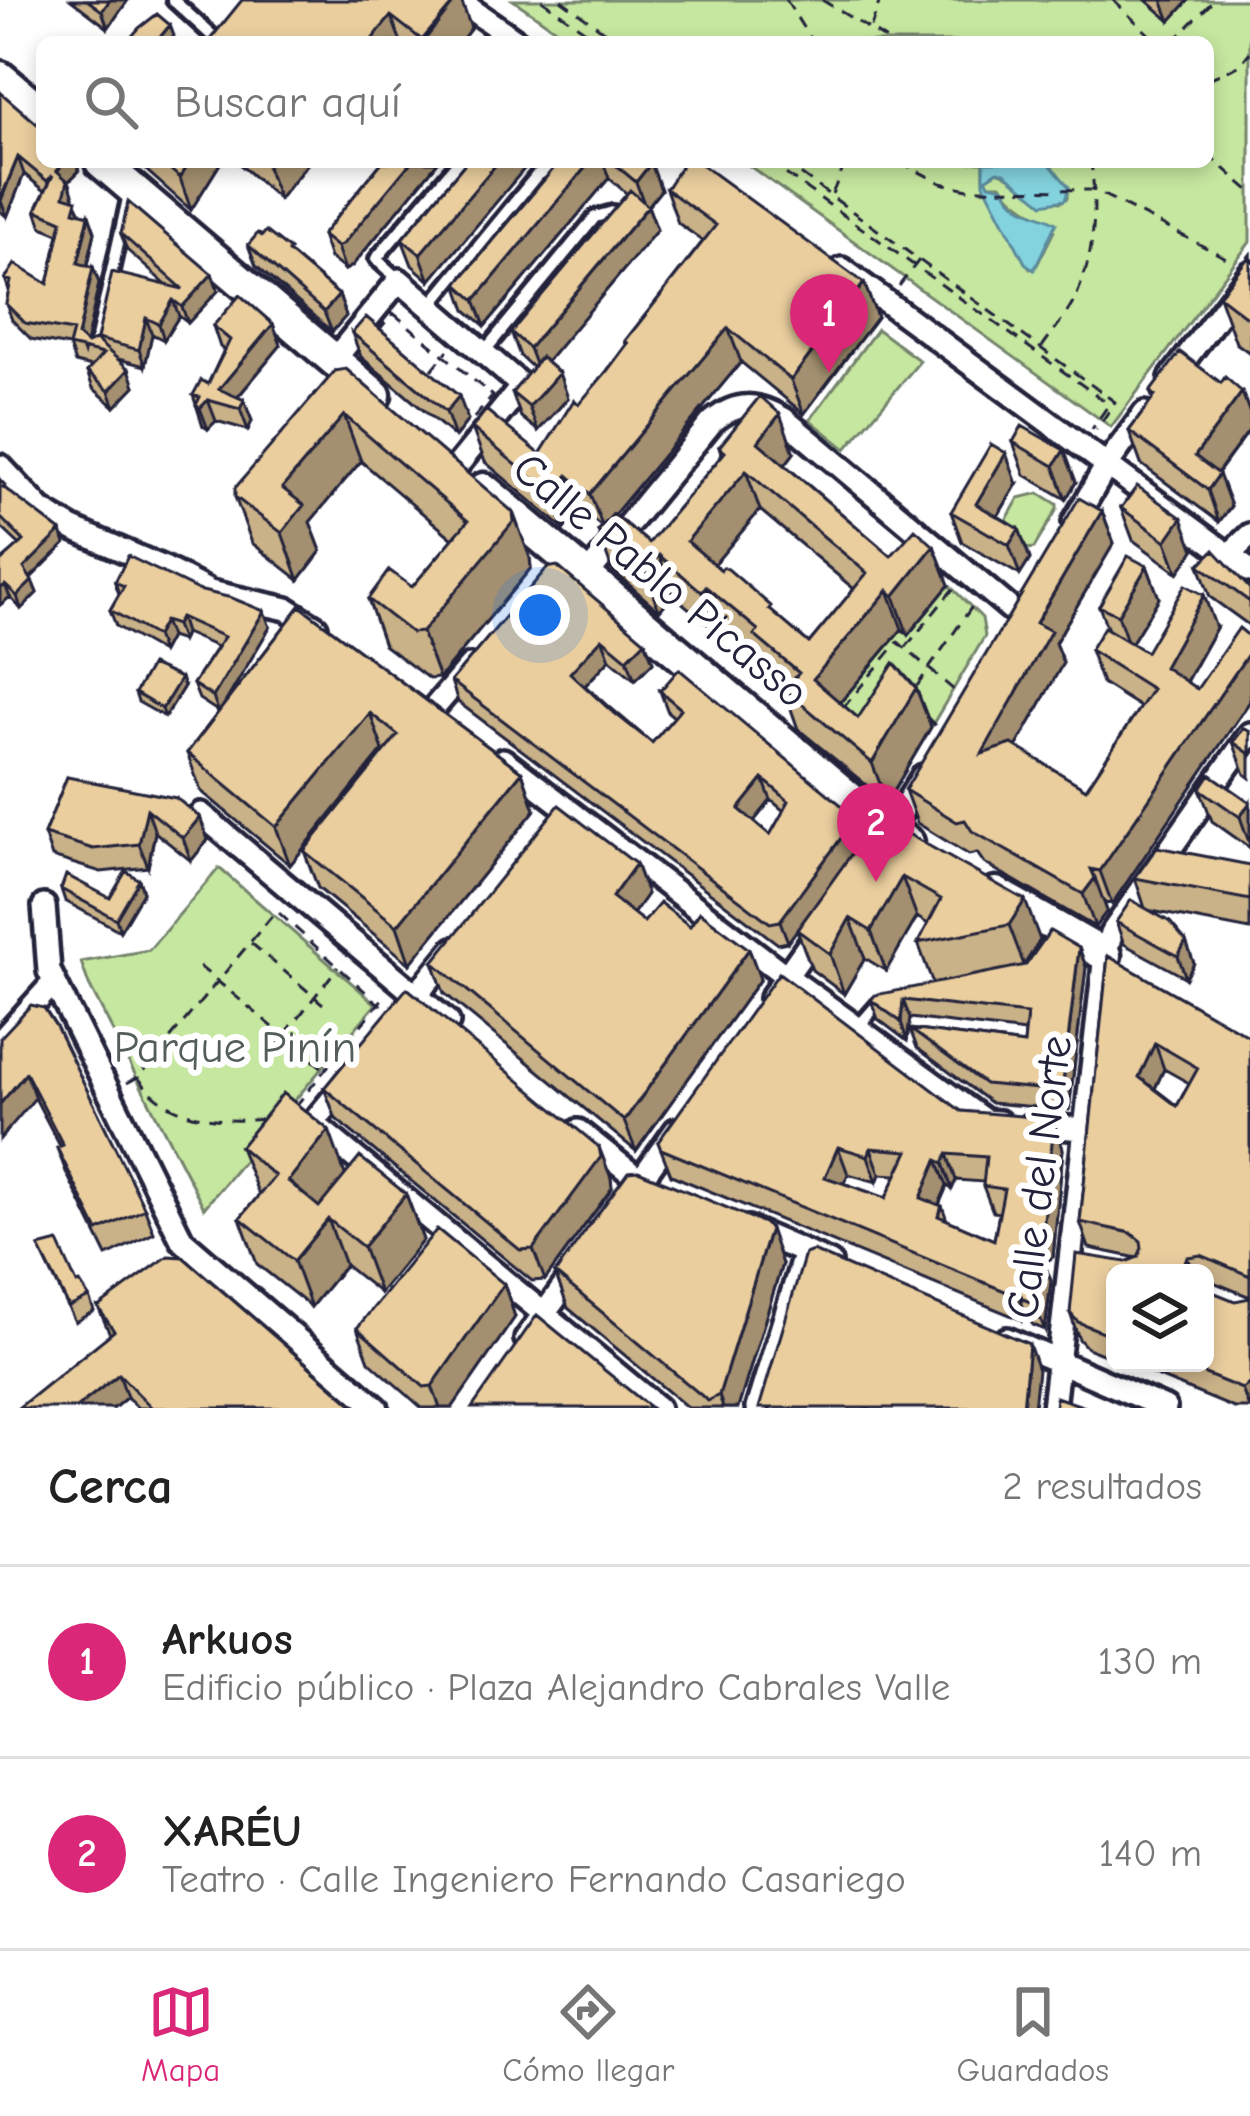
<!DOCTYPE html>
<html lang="es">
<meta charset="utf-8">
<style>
:root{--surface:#fff;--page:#f2f2f2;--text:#222;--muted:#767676;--line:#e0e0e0;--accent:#db2777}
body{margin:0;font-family:"Comic Neue",sans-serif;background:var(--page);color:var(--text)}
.controls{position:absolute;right:36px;bottom:36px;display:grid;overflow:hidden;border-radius:18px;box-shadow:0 6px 18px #0003}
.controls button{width:108px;height:108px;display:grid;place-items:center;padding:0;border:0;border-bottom:3px solid var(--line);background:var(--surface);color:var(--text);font:60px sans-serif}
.you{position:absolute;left:540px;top:615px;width:42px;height:42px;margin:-30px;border:9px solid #fff;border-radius:50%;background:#1a73e8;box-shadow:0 0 0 18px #1a73e833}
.badge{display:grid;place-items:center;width:78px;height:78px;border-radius:50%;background:var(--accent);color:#fff;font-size:39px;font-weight:700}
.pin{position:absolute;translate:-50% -99px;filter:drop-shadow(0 3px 6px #0008)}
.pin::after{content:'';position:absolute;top:63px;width:42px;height:36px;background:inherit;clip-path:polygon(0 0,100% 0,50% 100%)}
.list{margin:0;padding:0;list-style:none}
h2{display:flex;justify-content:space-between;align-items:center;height:156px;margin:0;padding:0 48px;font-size:51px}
h2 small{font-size:39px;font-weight:400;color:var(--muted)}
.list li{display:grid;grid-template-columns:78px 1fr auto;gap:36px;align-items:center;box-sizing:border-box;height:192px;padding:0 48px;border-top:3px solid var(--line)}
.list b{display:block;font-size:45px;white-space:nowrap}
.list p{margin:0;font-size:39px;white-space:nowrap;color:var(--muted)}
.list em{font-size:39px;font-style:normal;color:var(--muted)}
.icon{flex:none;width:66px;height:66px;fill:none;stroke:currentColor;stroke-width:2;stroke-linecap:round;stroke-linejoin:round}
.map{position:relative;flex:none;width:1250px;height:1408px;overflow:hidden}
.search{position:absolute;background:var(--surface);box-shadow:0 6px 18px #0003;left:36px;right:36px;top:36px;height:132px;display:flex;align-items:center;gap:30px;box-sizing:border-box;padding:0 42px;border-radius:18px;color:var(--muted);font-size:45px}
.sheet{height:540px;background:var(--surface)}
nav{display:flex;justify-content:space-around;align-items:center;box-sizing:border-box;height:168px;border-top:3px solid var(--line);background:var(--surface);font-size:33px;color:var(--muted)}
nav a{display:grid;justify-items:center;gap:6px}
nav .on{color:var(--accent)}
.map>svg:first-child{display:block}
</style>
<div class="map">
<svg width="1250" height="1408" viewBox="0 0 1250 1408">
<rect width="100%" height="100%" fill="#fff"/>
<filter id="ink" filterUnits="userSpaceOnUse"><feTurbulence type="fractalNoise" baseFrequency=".00833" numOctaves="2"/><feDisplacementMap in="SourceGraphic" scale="24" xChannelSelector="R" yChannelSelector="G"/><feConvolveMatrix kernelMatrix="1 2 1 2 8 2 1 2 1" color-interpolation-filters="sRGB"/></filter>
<g filter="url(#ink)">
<path fill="#c6e79f" stroke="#74846d" stroke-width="3" d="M513 0H1146L1170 21 1189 0H1250V242L1111 427 744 162H984V180L1030 269 1037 265 1054 231C1038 211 1015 207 1001 184H989L985 179 998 171C1027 182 1020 199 1061 202L1067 198 1068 187 1048 162H1208V42H574Z
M877 329 920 361 846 449 810 420Z
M1039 493 1057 504V509L1034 548 1026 549 1014 541 1007 519 1019 498Z
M949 585 982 618 985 636 931 727 909 703 872 757 827 718 902 629 909 634Z
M219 868 376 1004 204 1208 89 985 81 962 149 950Z"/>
<path fill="#83d3df" stroke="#5c8c9d" stroke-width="3" d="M984 162H1048L1069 187 1065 200 1043 204 1005 173 998 171 986 179 989 184 1004 187C1014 212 1035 211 1056 223L1034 270 1025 263 984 184Z"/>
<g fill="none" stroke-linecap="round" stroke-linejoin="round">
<g stroke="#22223b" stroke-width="20">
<path id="lane" d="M173 0 219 42
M399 280 376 259 458 162
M429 307 537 175 557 166
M96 342 130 190
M483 353 595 217 613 212
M857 1028 877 1005 885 1004"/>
</g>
<g stroke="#22223b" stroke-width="30">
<path id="street" d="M458 0 518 42
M842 269 1250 571
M334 360 399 280 522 386 457 466
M1171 378 1250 273
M0 466 41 510 73 529 166 569 210 592 287 609 316 627
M1074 522 1108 463 1145 413
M1229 555 1250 535
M586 576 712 422C737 401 757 403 784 419L1019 616
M434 708 470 666
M503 760 786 976 985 1121 999 1122
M201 814 448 1022
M883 842 923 776
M44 906 49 971 182 1240 377 1408
M771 998 819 930
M409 1004 454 949
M0 1042 54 982
M348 1080 313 1123 658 1408
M1030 1125 1084 1129
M578 1131 647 1186
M628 1198 676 1130
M748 1228 830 1263
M526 1339 578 1267
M1007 1339 1165 1408
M757 1408 805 1252
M1053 1408 1105 955 1111 934 1250 734"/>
</g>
<g stroke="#22223b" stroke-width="39">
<path id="secondary" d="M0 77 42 112
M101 162 375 395
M484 489 890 832 908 843
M996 893 1105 955"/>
</g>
<path stroke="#22223b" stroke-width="3" stroke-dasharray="12 9" stroke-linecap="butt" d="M542 0 601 42
M561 0 619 42
M786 0 812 42
M822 0 890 42
M1113 0 1157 42
M871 27 880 0
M1173 42 1214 0
M1208 79 1239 66 1250 52
M1208 154 1250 191
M769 162 1106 402 1107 407 1092 429
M784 162 1115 402 1096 430
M900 162 941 183 968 189 1094 190 1230 260
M832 194 846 162
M899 286 919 260
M393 313 493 396 473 419 375 335Z
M1042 347C1052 332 1066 317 1074 301 1095 258 1097 208 1091 162
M432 370 448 350
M906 647 953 589
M917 686 973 605
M843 708 898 642 962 697
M927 717 941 732
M279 913 379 1004 389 1008
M251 943 323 1004
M199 966 324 1069
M272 1051 338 967
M138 1077C167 1119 216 1123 265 1119
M127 1083 138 1077 277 910
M295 1107 383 998"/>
<use href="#lane" stroke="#fff" stroke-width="10"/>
<use href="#street" stroke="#fff" stroke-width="21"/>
<use href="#secondary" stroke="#fff" stroke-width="30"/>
</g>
<path fill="#c9b188" stroke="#22223b" stroke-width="3" fill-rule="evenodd" d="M71 0H128L108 28Z
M456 0 471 28 460 42H208Z
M1146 0H1189L1170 21Z
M0 92 42 162H76L79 171 69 181 74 199 81 213 89 215 95 232 88 265 93 267 99 283 86 344 96 340 166 285 127 250 121 234 212 274 218 291 188 323 179 316 164 340 152 334 145 366 118 359 135 386 115 407 93 388 87 372 92 367 75 363 69 346 31 339 12 320 6 304 9 290 5 279 48 284 59 234 42 227 36 210 45 191 24 174 7 217 0 211Z
M142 162H221L191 210 145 169Z
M237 162H309L279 199Z
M382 162H438L352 266 345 270 330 258 322 235Z
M466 162 430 281 412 265 402 239Z
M559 162H649L661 190 648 206 657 230 546 362 568 398 538 431 521 417 512 393 533 368 520 356 511 332 627 194 609 178 485 326 466 310 457 284Z
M666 189 864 283 877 317 804 414 741 362 614 515 649 543 722 455 719 447 794 453 785 465 891 556 934 546 949 585 908 635 902 629 840 703 858 718 916 688 931 727 887 802 798 729 784 689 785 688 769 674 765 663 721 626 716 631 673 595 659 611 612 570 598 531 602 527 580 509 564 529 485 462 472 428 540 454 607 371 626 345 625 341 703 241 678 223ZM760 510 854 589 809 643 714 564Z
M248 245 292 255 339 295 346 316 332 332 256 266Z
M1250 255V353L1236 343 1219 296Z
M273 324 281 345 238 397 244 400 252 421 248 430 216 421 208 429 203 426 193 395 208 384 224 350 220 347 213 326Z
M352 333 468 420 455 437 361 357Z
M335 371 530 558 531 568 439 678 429 679 384 645 368 599 412 587 453 539 361 461 310 522 321 551 299 580 252 543 235 497Z
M1221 383 1242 392 1250 414V429L1218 473 1231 506 1219 522 1141 464 1129 431 1153 399 1150 392Z
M1013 442 1064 450 1076 482 1066 499 1025 475Z
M0 480 7 491 65 544 31 578 37 593 21 609 10 597 0 605V562L20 545 0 526Z
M1017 484 998 516 1019 529 1030 559 1020 575 962 542 951 512Z
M1121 508 1194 550 1178 573 1133 540Z
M1102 511 1114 543 1055 643 1063 663 1016 747 1086 789 1140 707 1102 683 1090 650 1108 630 1099 606 1147 566 1159 598 1131 644 1146 652 1216 628 1186 682 1197 689 1250 637V701L1112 904 1104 902 1107 911 1095 927 984 863 977 853 969 855 917 823 905 790Z
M1199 565 1250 589V626L1210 597Z
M547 568 645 641 653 662 635 680 610 659 585 686 652 743 674 717 668 712 660 691 852 814 861 841 1040 940 1024 965 1079 948 1086 967 1069 1110 991 1103 917 1048 910 1029 1024 1044 1025 1032 910 1018 907 1041 878 1019 871 1000 933 984 918 943 928 924 917 917 886 971 865 958 844 994 812 970 797 930 816 903 788 942 778 944 458 702 451 681ZM771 800 784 811 770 835 754 821Z
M115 582 270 627 219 711 300 606 522 772 535 810 410 964 318 888 304 851 384 751 290 865 201 791 187 753 219 712 199 699 193 684 217 647 185 633 182 641 170 637 162 652 116 626 110 610 119 594Z
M184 686 165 717 138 702 135 693Z
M1250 732V778L1245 774 1233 742Z
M67 777 200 817 208 840 191 861 155 832 148 867 101 872 52 857 44 834Z
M1200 789 1250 802V848L1212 821Z
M636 864 647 894 633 914 644 922 690 926 749 949 760 979 636 1151 444 993 433 962Z
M1250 865V930L1152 911 1194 963 1186 978 1124 944 1116 922 1145 908 1135 878Z
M139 880 143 892 120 931 65 901 61 889 110 898Z
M1108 956 1250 1037V1297L1211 1281 1205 1282V1273H1115V1359L1087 1348 1079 1339 1070 1313 1126 1262 1137 1258 1089 1248 1080 1222ZM1164 1069 1189 1083 1177 1106 1155 1089Z
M0 1038 145 1209 154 1233 107 1256 66 1172 57 1148 60 1146 35 1098Z
M324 1088 611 1178 612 1188 545 1280 532 1281 336 1119Z
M961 1111 1054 1123 1063 1149 1053 1257 1044 1263 1051 1281 1045 1330 1033 1325 1025 1312 1022 1320 671 1175 658 1142ZM848 1174 877 1182 880 1174 897 1175 886 1198 843 1183ZM956 1180 984 1182 983 1186 993 1212 999 1213 994 1240 947 1220 942 1206 939 1205 947 1186 952 1189Z
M240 1147 406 1194 423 1240 380 1293 345 1265 311 1307 257 1264 240 1218 259 1195Z
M39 1247 89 1297 94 1311 75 1322Z
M782 1264 738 1408H688L568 1308 555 1273Z
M504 1284 515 1317 452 1408H422L369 1361 357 1328Z
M1205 1289 1250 1408H1234L1125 1363H1205Z
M98 1307 357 1408H138L127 1397 114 1408 110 1334Z"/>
<path fill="#a4906f" stroke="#22223b" stroke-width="3" d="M110 0H128L108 28 102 11Z
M456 0H461L471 28 460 42H423Z
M1162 0H1189L1170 21Z
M391 16 401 42H370Z
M170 25 174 36 169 42H156Z
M18 157 24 174 7 217 1 201Z
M65 162H76L79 171 69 181 74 197 70 213 57 171Z
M189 162H221L191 210 180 178Z
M271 162H309L279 199 267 167Z
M411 162H438L352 266 345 270 337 247Z
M498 162H530L430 281 420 254Z
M590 162H603L609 178 485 326 475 300Z
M651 163 661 190 648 206 657 230 538 372 529 348 646 209 636 182Z
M89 215 95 232 84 279 78 263Z
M93 267 99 283 84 353 78 336Z
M212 274 218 291 188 323 182 307Z
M864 283 877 317 804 414 791 380Z
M339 295 346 316 332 332 324 312Z
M173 300 179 316 164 340 159 324Z
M146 318 152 334 145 366 139 350Z
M273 324 281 345 230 406 219 389Z
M728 328 741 362 603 528 590 494Z
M129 369 135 386 115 407 109 391Z
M559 373 568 398 538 431 529 407Z
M1242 392 1250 414V429L1206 488 1195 456Z
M459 396 468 420 455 437 446 412Z
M208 400 216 421 208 429 200 408Z
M244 400 252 421 248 430 240 409Z
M780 414 794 453 772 482 758 442Z
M344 415 361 461 310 522 321 551 299 580 282 533V488Z
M1064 450 1076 482 1066 499 1054 466Z
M1006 453 1017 484 988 532 976 504Z
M746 471 760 510 701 580 687 541Z
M1219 474 1231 506 1219 522 1208 490Z
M568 475 580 509 564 529 551 494Z
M1102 511 1114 543 1055 643 1063 663 994 787 982 754 1036 623Z
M513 512 530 558 531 568 439 678 422 632Z
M1182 518 1194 550 1178 573 1166 541Z
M1019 529 1030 559 1020 575 1009 545Z
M61 531 65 544 28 580 24 568Z
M934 546 949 585 908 635 894 596Z
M659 555 673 595 659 611 645 571Z
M1147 566 1159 598 1129 647 1118 615Z
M32 581 37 593 21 609 17 596Z
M5 585 10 597 0 605V589Z
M706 587 721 626 716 631 702 592Z
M888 590 902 629 827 718 813 679Z
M1204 595 1216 628 1176 699 1164 667Z
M264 611 270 627 219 713 213 697Z
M180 617 185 633 182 641 176 625Z
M164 621 170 637 162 652 156 636Z
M602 638 610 659 577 694 570 673Z
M645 641 653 662 635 680 627 659Z
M1250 651V701L1112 904 1100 871Z
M181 678 184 686 165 717 162 709Z
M916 688 931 727 887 802 872 763Z
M370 713 383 750 290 865 276 827Z
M522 772 535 810 410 964 397 926Z
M763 779 771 800 747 830 739 809Z
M1250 802V845L1240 817Z
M147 809 155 832 148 867 139 844Z
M852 814 861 843 788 942 780 921Z
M200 817 208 840 191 861 183 838Z
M636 864 647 894 623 928 612 897Z
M902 877 917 917 886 971 871 931Z
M1095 878 1107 911 1095 927 1083 894Z
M139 880 143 892 120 931 116 919Z
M1025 900 1040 940 1024 965 1009 925Z
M850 918 865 958 844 994 830 954Z
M1186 941 1194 963 1186 978 1178 956Z
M1079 948 1086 967 1069 1110 1062 1091Z
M749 949 760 979 636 1151 624 1121Z
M903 1000 910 1018 907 1041 901 1022Z
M1155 1043 1164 1069 1148 1103 1139 1077Z
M26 1073 35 1098 0 1139V1104Z
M1054 1123 1063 1149 1053 1257 1044 1263 1051 1281 1045 1330 1012 1251Z
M329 1130 346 1177 304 1227 288 1181Z
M599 1147 611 1178 612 1188 545 1280 533 1249Z
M838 1147 848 1174 835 1203 825 1177Z
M871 1148 880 1174 877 1182 868 1156Z
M947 1154 956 1180 952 1189 943 1163Z
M937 1160 947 1186 930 1224 921 1198Z
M406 1194 423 1240 380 1293 363 1247Z
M328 1219 345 1265 311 1307 294 1261Z
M770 1229 782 1264 738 1408H723L719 1395Z
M1187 1257 1193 1273H1182L1181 1270Z
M504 1284 515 1317 452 1408H440L432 1386Z
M1016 1286 1025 1312 1022 1320 1012 1294Z
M1029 1344 1038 1370 1034 1408H1023Z
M119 1374 127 1397 114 1408H76Z
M1250 1383V1408H1249L1242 1389Z"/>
<path fill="#eace9e" stroke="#22223b" stroke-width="3" fill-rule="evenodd" d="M87 0H110L102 11Z
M242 0H456L422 40 391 16 370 42H208Z
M157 14 170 25 156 42H127L139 28Z
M0 92 42 128V162H65L57 171 68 181 64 196 77 200 74 211 89 215 78 263 93 267 78 336 87 344 96 340 129 369 109 391 87 372 103 354 69 346 73 331 25 323 6 304 11 281 5 279 15 264 48 284 62 221 36 210 53 175 47 181 18 157 0 200Z
M162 162H189L180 178Z
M382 162H411L344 243 337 247 322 235Z
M466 162H498L420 254 402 239Z
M559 162H590L475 300 457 284Z
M612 162H649L651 163 636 182Z
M684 162H698L864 283 791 380 728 328 590 494 568 475 551 494 472 428 486 410 540 454 574 400 579 404 607 371 628 343 625 341 716 225 666 189Z
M630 190 648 206 529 348 511 332Z
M128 202 212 274 182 307 173 300 159 324 146 318 139 350 97 339 112 272 183 289 121 234Z
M266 231 290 250 288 252 339 295 324 312 248 245 258 233 262 236Z
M1250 255V316H1245L1219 296Z
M240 295 273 324 219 389 244 400 240 409 208 400 200 408 196 405 200 397 193 395 201 380 208 384 230 340 213 326Z
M366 317 459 396 446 412 352 333Z
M1180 352 1221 383 1225 377 1242 392 1195 456 1219 474 1208 490 1129 431 1155 396 1150 392Z
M541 357 559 373 529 407 512 393Z
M346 369 513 512 514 521 422 632 412 633 368 599 389 570 412 587 468 521 344 415 282 488 304 505 282 533 235 497V488L335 371Z
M760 396 780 414 758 442 801 479 891 556 915 529 934 546 894 596 888 590 813 679 858 718 894 663 916 688 872 763 784 689 799 673 754 635 758 630 706 587 702 592 659 555 645 571 598 531 613 514 649 543 725 452 719 447ZM746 471 867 573 809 643 769 609 771 606 728 569 723 567 721 570 687 541Z
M1022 426 1064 450 1054 466 1013 442Z
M991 444 1006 453 976 504 1019 529 1009 545 951 512Z
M0 480 5 485 3 487 61 531 24 568 32 581 17 596 5 585 0 589V562L24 541 0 517Z
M1137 486 1182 518 1166 541 1121 508Z
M1079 498 1102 511 1036 623 1051 631 982 754 1012 744 1086 789 1152 689 1090 650 1104 627 1146 652 1185 585 1204 595 1164 667 1197 689 1239 628 1250 637V651L1100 871 1091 869 1095 878 1083 894 972 831 965 820 957 822 905 790Z
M1214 550 1250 589V602L1199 565Z
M128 556 198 590 232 598 264 611 213 697 193 684 224 637 180 617 176 625 164 621 156 636 110 610 124 586 115 582Z
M1128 556 1147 566 1118 615 1099 606Z
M557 566 645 641 627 659 602 638 570 673 607 707 652 743 681 709 660 691 679 669 852 814 853 822 780 921 770 923 451 681 547 568ZM763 779 789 801 770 835 739 809Z
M300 606 522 772 397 926 304 851 398 735 370 713 276 827 187 753Z
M151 665 181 678 162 709 135 693Z
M1244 728 1250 732V754L1233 742Z
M1210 774 1250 802 1240 817 1200 789Z
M67 777 176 798 200 817 183 838 147 809 139 844 93 849 44 834Z
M559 805 636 864 612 897 644 922 660 903 690 926 700 912 749 949 624 1121 433 962Z
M878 817 1025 900 1009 925 918 943 941 899 902 877 871 931 850 918 830 954 797 930Z
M1157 847 1250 865V900L1135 878Z
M126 871 139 880 116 919 61 889 66 875 110 898Z
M1131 900 1170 922 1186 941 1178 956 1116 922Z
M1050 931 1079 948 1062 1091 985 1084 910 1029 1024 1044 1027 1014 903 1000 901 1022 871 1000 875 995 1026 965Z
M1108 956 1250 1037V1276L1201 1255 1187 1257 1181 1270 1183 1273H1115V1337L1078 1322 1070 1313 1076 1254 1126 1262 1138 1257 1142 1248 1141 1241 1131 1233 1080 1222ZM1155 1043 1198 1068 1177 1106 1139 1077Z
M779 973 961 1111 1046 1118 1054 1123 1043 1231 1012 1251 1041 1255 1035 1304 1023 1299 1016 1286 1012 1294 661 1149 658 1142ZM838 1147 868 1156 871 1148 908 1151 886 1198 825 1177ZM947 1154 986 1157 983 1186 1004 1189 994 1240 938 1216 942 1206 921 1198 937 1160 943 1163Z
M407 988 599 1147 601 1157 533 1249 520 1250 324 1088Z
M31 1005 44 1008 57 1028 145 1209 98 1231 57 1148 63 1145 26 1073 0 1104V1038Z
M283 1093 329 1130 288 1181 319 1207 360 1157 406 1194 363 1247 328 1219 294 1261 240 1218 275 1176 240 1147Z
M638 1171 764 1223 770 1229 719 1395 708 1401 555 1273 628 1172Z
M437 1229 504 1284 432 1386 424 1387 357 1328Z
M58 1242 77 1284 80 1283 89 1297 69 1307 39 1247Z
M813 1251 1029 1344 1023 1408H759L805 1254Z
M168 1256 183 1257 357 1408H152L119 1374 76 1408H18L114 1331 98 1307Z
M1205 1289 1235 1301 1250 1298V1383L1242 1389 1178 1363H1205Z
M537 1315 651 1408H472Z
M1056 1397 1088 1408H1055Z"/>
</g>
<g text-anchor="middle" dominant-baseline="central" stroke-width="12" stroke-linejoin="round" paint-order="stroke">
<g font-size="45" fill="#22223b" stroke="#fff">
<text transform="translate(661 580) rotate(40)">Calle Pablo Picasso</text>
<text transform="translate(1039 1177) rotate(-83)">Calle del Norte</text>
</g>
<g font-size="45" fill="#535d59" stroke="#fff">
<text x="235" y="1047">Parque Pinín</text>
</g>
</g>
</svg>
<div class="controls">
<button><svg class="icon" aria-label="layers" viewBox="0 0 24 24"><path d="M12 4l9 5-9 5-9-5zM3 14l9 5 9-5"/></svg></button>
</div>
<div class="you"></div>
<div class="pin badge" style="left:829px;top:373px">1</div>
<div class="pin badge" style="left:876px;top:882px">2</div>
<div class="search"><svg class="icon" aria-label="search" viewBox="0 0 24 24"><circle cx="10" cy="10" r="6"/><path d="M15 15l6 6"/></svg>Buscar aquí</div>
</div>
<section class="sheet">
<h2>Cerca<small>2 resultados</small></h2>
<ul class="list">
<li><span class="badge">1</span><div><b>Arkuos</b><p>Edificio público · Plaza Alejandro Cabrales Valle</p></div><em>130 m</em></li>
<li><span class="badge">2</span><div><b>XARÉU</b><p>Teatro · Calle Ingeniero Fernando Casariego</p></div><em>140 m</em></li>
</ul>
</section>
<nav>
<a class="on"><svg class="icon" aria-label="map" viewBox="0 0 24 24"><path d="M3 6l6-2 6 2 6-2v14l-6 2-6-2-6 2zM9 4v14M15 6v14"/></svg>Mapa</a>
<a><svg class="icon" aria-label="directions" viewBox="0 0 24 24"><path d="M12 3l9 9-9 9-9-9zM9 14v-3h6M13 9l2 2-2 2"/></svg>Cómo llegar</a>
<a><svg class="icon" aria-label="saved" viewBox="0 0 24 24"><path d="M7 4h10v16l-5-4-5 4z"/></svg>Guardados</a>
</nav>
